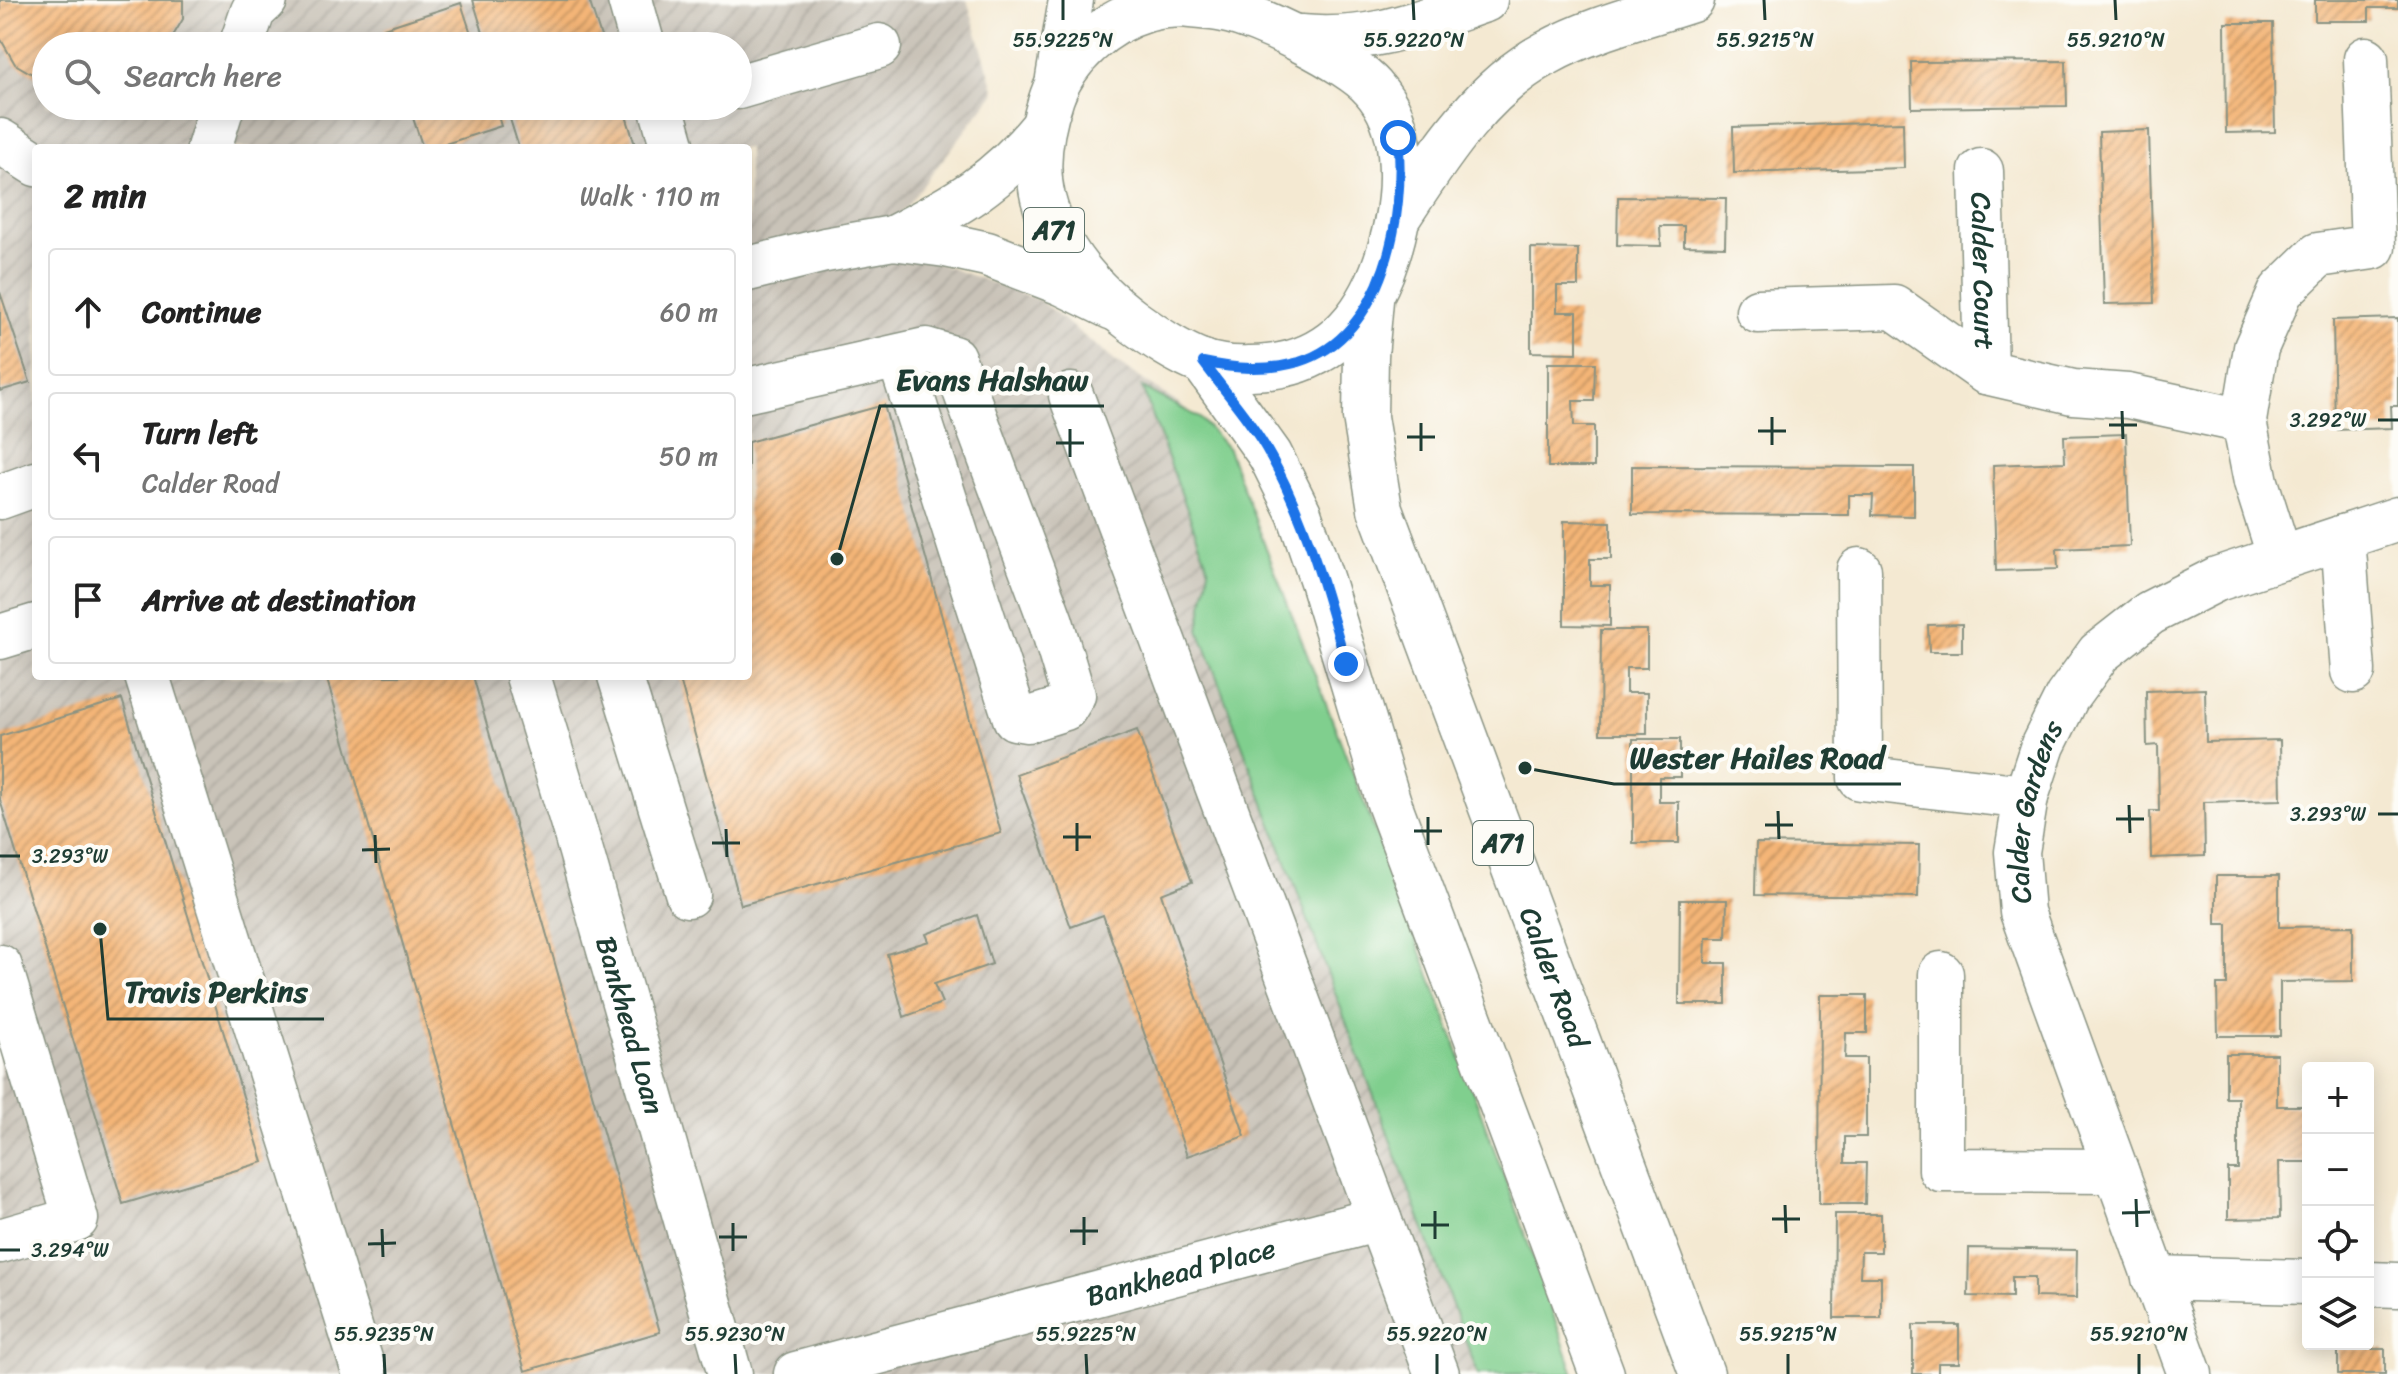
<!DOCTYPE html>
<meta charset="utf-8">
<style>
:root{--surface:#fff;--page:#f6f6f6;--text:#222;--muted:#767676;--line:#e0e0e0}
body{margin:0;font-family:Sriracha,sans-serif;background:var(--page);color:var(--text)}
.controls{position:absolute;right:24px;bottom:24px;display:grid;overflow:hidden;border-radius:8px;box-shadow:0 4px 20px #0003}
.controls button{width:72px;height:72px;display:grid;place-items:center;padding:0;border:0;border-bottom:2px solid var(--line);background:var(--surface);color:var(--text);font:40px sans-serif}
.stop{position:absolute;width:24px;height:24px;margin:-18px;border:6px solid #1a73e8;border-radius:50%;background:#fff}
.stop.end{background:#1a73e8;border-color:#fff;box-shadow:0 2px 8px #0008}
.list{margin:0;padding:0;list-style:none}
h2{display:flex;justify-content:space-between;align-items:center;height:104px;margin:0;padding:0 32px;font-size:34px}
h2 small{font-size:26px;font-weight:400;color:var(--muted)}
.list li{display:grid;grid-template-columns:52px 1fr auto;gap:24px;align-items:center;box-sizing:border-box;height:128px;margin:0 16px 16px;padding:0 16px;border:2px solid var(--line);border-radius:8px}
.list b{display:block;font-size:30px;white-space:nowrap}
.list p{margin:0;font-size:26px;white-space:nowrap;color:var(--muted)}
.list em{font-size:26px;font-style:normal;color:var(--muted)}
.icon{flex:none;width:44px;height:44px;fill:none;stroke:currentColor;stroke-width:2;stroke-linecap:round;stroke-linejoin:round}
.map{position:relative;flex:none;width:2398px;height:1374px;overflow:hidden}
.search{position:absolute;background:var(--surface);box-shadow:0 4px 20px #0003;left:32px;top:32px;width:720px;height:88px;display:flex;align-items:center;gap:20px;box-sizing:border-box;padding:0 28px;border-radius:44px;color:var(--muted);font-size:30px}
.panel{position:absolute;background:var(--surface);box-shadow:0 4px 20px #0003;left:32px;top:144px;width:720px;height:536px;border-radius:8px}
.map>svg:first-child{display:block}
</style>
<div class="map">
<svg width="2398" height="1374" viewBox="0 0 2398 1374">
<defs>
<pattern id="industrial-furrows" width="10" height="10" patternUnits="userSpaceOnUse" patternTransform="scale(2)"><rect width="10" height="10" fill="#c9c3b8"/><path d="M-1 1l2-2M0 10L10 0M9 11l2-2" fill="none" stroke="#aca89f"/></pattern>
<pattern id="building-hatch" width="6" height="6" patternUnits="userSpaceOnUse" patternTransform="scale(2)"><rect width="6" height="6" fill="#f4b577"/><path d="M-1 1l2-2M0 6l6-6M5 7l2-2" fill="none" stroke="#c59462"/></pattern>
</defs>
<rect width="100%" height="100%" fill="#fdfcf7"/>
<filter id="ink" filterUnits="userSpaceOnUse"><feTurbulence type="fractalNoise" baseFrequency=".0125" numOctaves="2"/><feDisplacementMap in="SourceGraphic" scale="16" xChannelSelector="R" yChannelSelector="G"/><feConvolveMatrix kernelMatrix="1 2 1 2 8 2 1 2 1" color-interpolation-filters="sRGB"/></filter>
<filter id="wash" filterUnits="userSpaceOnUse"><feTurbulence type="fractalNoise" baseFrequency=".006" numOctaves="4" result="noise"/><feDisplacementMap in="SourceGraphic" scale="32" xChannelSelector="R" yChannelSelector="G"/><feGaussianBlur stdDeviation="1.8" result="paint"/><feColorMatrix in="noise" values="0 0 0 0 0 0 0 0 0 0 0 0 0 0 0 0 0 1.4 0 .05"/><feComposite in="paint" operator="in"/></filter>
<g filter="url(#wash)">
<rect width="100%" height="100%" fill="#f4e9d2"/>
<path fill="url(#industrial-furrows)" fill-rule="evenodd" d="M0 0H967L995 92 879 242 1039 300 1116 362 1200 418 1228 449 1348 760 1537 1264 1574 1374H0ZM46 46H738V106H46ZM36 148H748V676H36Z"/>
<path fill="#80cf8e" stroke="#508661" stroke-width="2" d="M1142 387 1200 418 1228 449C1346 756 1467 1063 1574 1374H1478L1199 630 1209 569Z"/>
<g id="blocks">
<path fill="url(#building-hatch)" d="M0 0H183V19L167 46H46V82L15 64 0 38Z
M473 0H589L604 46H487Z
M2315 0H2398V8H2369V21H2315Z
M461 3 475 46H390L384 28Z
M2225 23H2273L2275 132 2226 133Z
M2066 61 2067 106 1912 108 1911 62Z
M409 106H495L501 126 433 148H423Z
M506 106H623L636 148H519Z
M1903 122 1904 168 1734 173 1733 127Z
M2149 130 2154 303 2104 304 2099 132Z
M1618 197 1726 198 1725 247 1684 246V226H1660L1661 246 1617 245Z
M1531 248 1578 249V286H1557V312H1577V353L1531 352Z
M0 292 30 382 0 391Z
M2398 318V406H2391L2392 428 2335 430 2333 320Z
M1548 363H1595L1594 401H1573L1574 426H1594V467H1548Z
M884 405 1001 833 741 905 679 676H748V442Z
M2126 434 2130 546 2057 549 2058 569 1996 571 1993 465 2065 462 2064 436Z
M1632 466 1914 467V516L1872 515 1873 495H1849V515L1632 514Z
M1564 521 1611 522V559H1590V585H1610V626L1564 625Z
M1962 624V652H1929L1928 625Z
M1601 630H1647V668H1626V693H1647V734H1600Z
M326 676H473L660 1332 525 1371Z
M2205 689 2206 742 2280 740 2281 800 2204 802 2205 856 2151 858 2150 811H2159L2158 745 2147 746 2146 691Z
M122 699 263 1162 123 1204 0 800V736Z
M1137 730 1192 882 1161 894 1245 1136 1187 1156 1103 915 1071 927 1016 774Z
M1633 739H1680V777H1659V802H1679V843H1633Z
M1756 843 1919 845 1918 897 1755 895Z
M2216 876H2279V927L2353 926V981L2280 982V1036H2218L2217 985H2227V924H2216Z
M1680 900H1727L1726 938H1706L1705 963H1726V1004H1679Z
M977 915 992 964 934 984 942 1003 904 1017 887 954 929 941 926 934Z
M1820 995H1867V1033H1846L1845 1058H1866V1137H1845V1163H1866L1865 1204H1819Z
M2226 1054H2277V1106H2308V1162H2279L2280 1218 2228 1219V1169H2238V1098H2226Z
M1835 1214H1881V1252H1861L1860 1277H1881V1318H1834Z
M1969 1248 2077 1250 2076 1298 2035 1297V1277H2012V1297L1968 1296Z
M1913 1325H1959V1363H1938V1374H1913Z
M2338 1349H2385V1374H2338Z"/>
</g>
</g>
<g filter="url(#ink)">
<use href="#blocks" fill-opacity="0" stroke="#8a9383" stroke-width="2"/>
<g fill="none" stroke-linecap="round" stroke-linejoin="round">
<g stroke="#8a9383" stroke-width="47">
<g id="minor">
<path d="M630 0 643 46"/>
<path d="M241 46 253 11 265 0"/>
<path d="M738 87 879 46"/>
<path d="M661 106 673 148"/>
<path d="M0 141 36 164"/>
<path d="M209 148 222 106"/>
<path id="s1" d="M1981 171 1986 372"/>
<path d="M893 238C955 206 997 183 1042 128"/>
<path d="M748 269 825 250 893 238 946 245 987 254 1062 283 1113 308"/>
<path d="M1758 311 1894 307 1986 372 2073 392 2128 396 2244 421"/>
<path d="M748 390 926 350 953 358 1051 622 1073 695 1065 708 1027 720 1015 718 899 356"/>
<path d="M1071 395 1437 1374"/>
<path d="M0 497 36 484"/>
<path d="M2343 537 2353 671"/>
<path d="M2280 558 2256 482 2244 421 2256 348 2281 291 2318 255 2373 247 2366 59"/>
<path d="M1859 570 1860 778 2026 797"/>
<path d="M0 637 36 626"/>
<path d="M147 676 364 1372"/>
<path id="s2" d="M528 676 576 834 730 1374"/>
<path d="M620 676 688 895"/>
<path d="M0 967 76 1219 0 1241"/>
<path d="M1941 974V1170L2116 1171"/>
<path d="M2154 1278 2308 1282"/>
<path d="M2368 1284 2398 1285"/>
<path id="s3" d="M796 1374 1379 1219"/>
<path id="s4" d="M2190 1374 2022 912 2017 852 2026 797 2043 745 2067 697 2099 653 2150 613 2217 579 2398 519"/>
</g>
</g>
<g stroke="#8a9383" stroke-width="47">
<g id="major">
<path d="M1182 5C1196 7 1210 7 1224 10 1258 16 1351 62 1373 88 1389 106 1398 130 1400 154 1404 194 1396 235 1382 272 1358 333 1316 368 1250 368 1234 369 1217 367 1202 362 1178 353 1155 337 1134 322 1092 291 1056 251 1043 198 1035 164 1041 129 1052 97 1066 57 1105 22 1146 10 1157 6 1170 6 1182 5Z"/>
<path d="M1300 37C1371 44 1420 22 1485 0"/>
<path d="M1058 78 1071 0"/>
<path d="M1399 216C1439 155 1481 88 1547 53 1592 28 1644 16 1692 0"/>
<path id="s5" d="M1371 300 1366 356 1365 417 1380 509 1702 1374"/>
<path d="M1203 362 1270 455 1299 513 1322 581 1389 803 1602 1374"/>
</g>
</g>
<use href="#minor" stroke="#fff" stroke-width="44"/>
<use href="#major" stroke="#fff" stroke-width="44"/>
</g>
</g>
<g fill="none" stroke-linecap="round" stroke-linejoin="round" filter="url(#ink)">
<path stroke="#1a73e8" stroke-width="10" d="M1346 664C1326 593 1307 522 1271 457 1253 423 1226 393 1203 362 1236 369 1266 371 1299 362 1385 336 1406 213 1398 138"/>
</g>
<path fill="none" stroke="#1f3d34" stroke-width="3" d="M1063 0V20M1413 0 1414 20M1764 0 1765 20M2115 0 2116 20M2122 411 2123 439M1772 417V445M2378 420H2398M1421 423V451M2109 425H2137M1070 429V457M1758 431H1786M1407 437H1435M1056 443H1084M2129 805 2130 833M1778 811 1779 839M2378 814H2398M1428 817V845M2116 819H2144M1077 823V851M1765 825H1793M726 829 727 857M1414 831H1442M375 835 376 863M1063 837H1091M712 843H740M362 850 390 849M0 856H20M2136 1199 2137 1227M1785 1205 1786 1233M1435 1211V1239M2122 1213 2150 1212M1084 1217V1245M1772 1219H1800M733 1223V1251M1421 1225H1449M382 1229 383 1257M1070 1231H1098M719 1237H747M368 1244 396 1243M0 1250H20M384 1354 385 1374M735 1354 736 1374M1086 1354 1087 1374M1437 1354V1374M1788 1354V1374M2139 1354V1374"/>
<g text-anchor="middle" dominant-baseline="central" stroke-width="8" stroke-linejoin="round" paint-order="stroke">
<g fill="#fdfcf7" stroke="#62766e" stroke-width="2">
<rect x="1024" y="208" width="60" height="44" rx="6"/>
<rect x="1473" y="821" width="60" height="44" rx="6"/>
</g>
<g font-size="26" font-weight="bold" fill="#1f3d34">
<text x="1054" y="230">A71</text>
<text x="1503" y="843">A71</text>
</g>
<g font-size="28" fill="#1f3d34" stroke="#fdfcf7">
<text stroke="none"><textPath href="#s1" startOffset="100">Calder Court</textPath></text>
<text stroke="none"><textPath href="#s4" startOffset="594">Calder Gardens</textPath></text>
<text stroke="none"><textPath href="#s5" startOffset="710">Calder Road</textPath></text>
<text stroke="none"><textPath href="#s2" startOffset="364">Bankhead Loan</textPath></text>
<text stroke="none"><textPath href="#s3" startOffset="398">Bankhead Place</textPath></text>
</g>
</g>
<g font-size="20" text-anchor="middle" fill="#1f3d34" stroke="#fdfcf7" stroke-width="8" stroke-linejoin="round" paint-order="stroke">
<text x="1063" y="47">55.9225°N</text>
<text x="1414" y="47">55.9220°N</text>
<text x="1765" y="47">55.9215°N</text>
<text x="2116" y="47">55.9210°N</text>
<text x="2328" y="427">3.292°W</text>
<text x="2328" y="821">3.293°W</text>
<text x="70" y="863">3.293°W</text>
<text x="70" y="1257">3.294°W</text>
<text x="384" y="1341">55.9235°N</text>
<text x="735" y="1341">55.9230°N</text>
<text x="1086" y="1341">55.9225°N</text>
<text x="1437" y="1341">55.9220°N</text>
<text x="1788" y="1341">55.9215°N</text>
<text x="2139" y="1341">55.9210°N</text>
</g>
<path fill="none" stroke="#1f3d34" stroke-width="3" d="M837 559L880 406H1104M1525 768L1614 784H1901M100 929L108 1019H324"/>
<g fill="#1f3d34" stroke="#fdfcf7" stroke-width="3">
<circle cx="837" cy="559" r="8"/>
<circle cx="1525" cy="768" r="8"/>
<circle cx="100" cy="929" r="8"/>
</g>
<g font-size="30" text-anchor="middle" font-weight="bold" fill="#1f3d34" stroke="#fdfcf7" stroke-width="8" stroke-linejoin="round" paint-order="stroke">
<text x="992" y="390">Evans Halshaw</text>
<text x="1757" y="768">Wester Hailes Road</text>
<text x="216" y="1002">Travis Perkins</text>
</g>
</svg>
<div class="controls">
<button>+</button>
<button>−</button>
<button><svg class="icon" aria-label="locate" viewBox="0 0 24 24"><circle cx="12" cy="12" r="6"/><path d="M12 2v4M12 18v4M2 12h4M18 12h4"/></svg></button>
<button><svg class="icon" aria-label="layers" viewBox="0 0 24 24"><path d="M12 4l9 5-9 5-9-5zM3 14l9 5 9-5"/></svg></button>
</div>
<div class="stop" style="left:1398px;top:138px"></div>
<div class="stop end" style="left:1346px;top:664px"></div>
<div class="search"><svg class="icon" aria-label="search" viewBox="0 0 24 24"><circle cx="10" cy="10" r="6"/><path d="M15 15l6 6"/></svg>Search here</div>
<section class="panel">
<h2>2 min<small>Walk · 110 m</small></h2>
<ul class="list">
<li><svg class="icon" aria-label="ahead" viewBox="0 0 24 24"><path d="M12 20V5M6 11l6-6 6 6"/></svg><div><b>Continue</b></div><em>60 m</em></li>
<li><svg class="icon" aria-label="left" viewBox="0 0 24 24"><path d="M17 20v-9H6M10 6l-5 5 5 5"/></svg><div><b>Turn left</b><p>Calder Road</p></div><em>50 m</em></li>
<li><svg class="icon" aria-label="arrive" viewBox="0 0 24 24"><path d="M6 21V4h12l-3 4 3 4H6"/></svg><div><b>Arrive at destination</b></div></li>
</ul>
</section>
</div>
